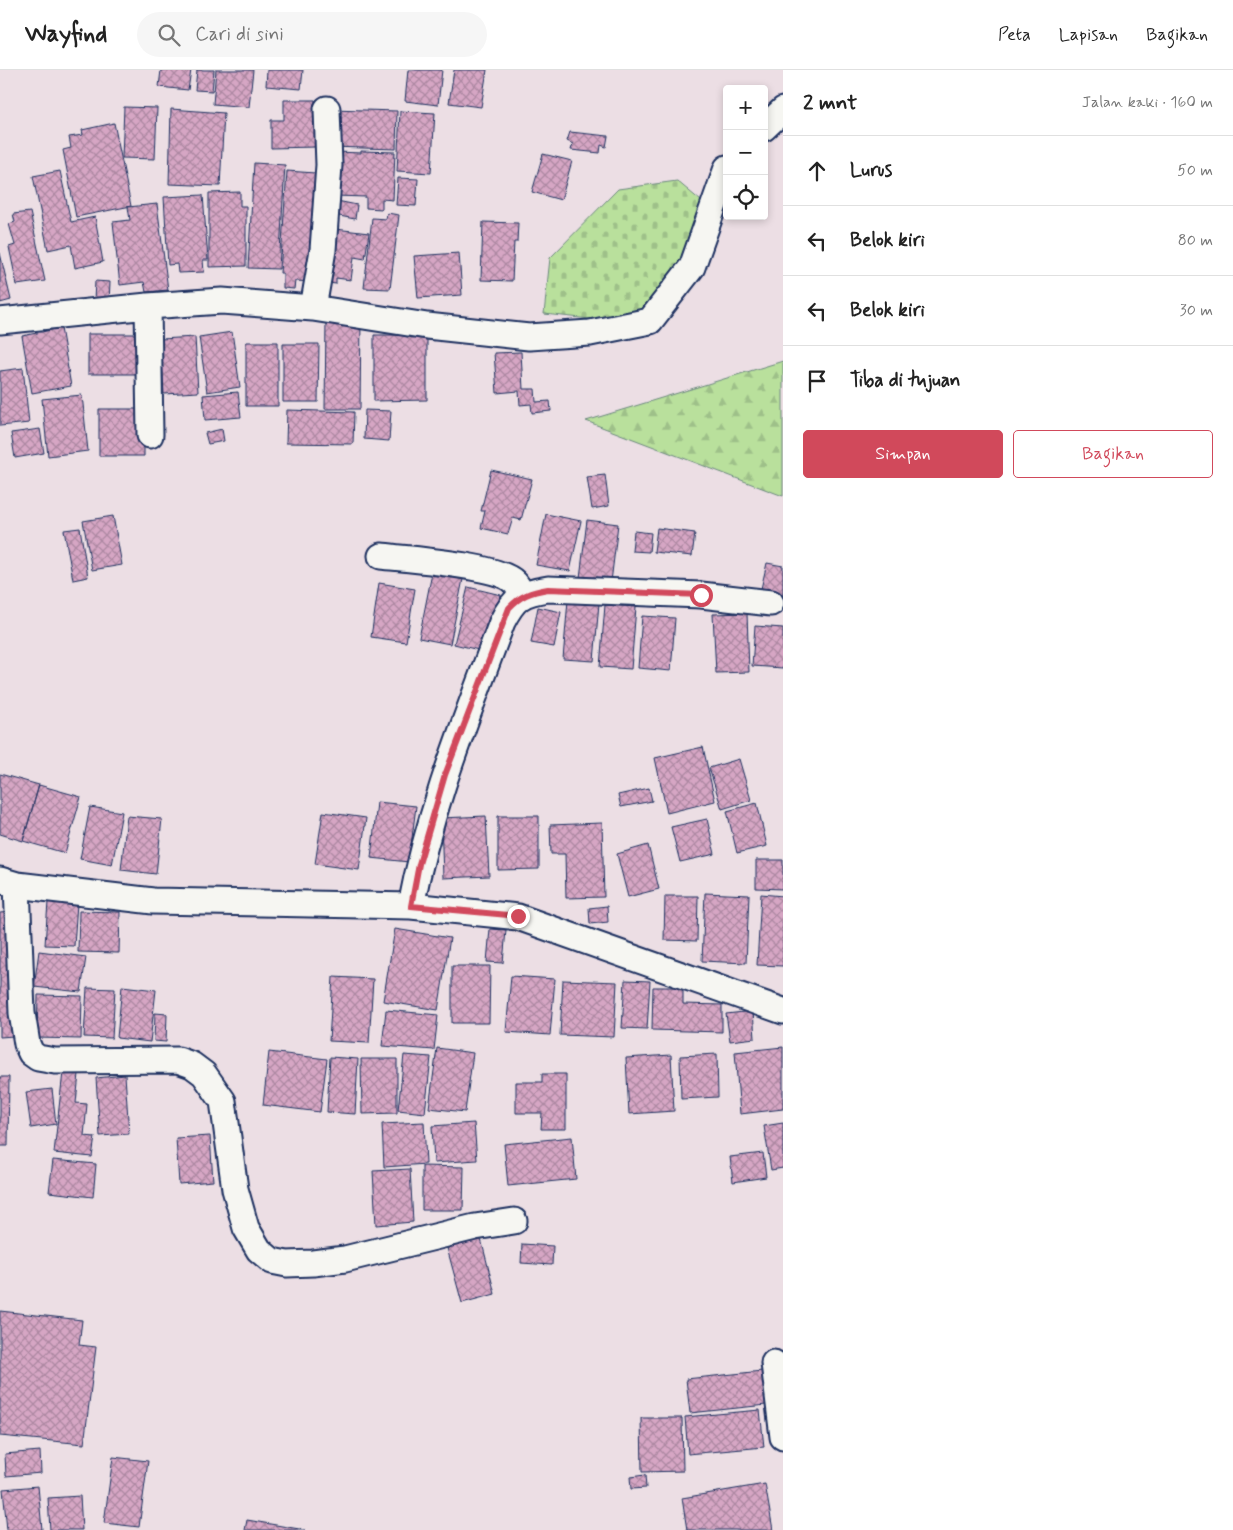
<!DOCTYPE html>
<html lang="id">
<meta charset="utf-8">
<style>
:root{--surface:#fff;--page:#f6f6f6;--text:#222;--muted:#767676;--line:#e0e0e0;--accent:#d1495b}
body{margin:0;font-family:Mynerve,sans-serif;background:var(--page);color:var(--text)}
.controls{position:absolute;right:15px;top:15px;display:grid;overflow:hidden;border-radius:5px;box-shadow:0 2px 8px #0003}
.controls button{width:45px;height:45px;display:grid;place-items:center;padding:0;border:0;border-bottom:1px solid var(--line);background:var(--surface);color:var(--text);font:25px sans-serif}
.stop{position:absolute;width:15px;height:15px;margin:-11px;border:4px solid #d1495b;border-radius:50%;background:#fff}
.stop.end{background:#d1495b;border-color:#fff;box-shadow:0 1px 5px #0008}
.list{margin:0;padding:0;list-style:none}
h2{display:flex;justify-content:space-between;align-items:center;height:65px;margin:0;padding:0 20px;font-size:21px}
h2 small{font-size:16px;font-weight:400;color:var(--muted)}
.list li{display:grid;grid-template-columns:32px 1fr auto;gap:15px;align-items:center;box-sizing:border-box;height:70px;padding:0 20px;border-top:1px solid var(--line)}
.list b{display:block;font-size:19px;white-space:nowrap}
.list em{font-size:16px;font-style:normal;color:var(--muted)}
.actions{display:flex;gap:10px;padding:15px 20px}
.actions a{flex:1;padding:11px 0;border:1px solid var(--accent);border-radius:5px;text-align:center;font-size:18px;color:var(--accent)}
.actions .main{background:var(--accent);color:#fff}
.icon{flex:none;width:28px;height:28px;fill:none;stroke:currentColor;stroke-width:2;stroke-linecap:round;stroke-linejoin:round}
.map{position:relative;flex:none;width:783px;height:1460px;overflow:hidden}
header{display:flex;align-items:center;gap:30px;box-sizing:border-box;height:70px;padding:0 25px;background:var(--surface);border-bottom:1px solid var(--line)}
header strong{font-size:24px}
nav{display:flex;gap:28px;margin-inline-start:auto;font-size:18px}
.search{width:350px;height:45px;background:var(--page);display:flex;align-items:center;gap:12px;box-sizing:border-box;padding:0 18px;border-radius:28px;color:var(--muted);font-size:19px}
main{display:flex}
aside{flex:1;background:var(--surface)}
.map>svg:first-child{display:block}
</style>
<header>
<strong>Wayfind</strong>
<div class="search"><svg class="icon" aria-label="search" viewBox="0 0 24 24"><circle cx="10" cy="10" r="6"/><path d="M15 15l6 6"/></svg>Cari di sini</div>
<nav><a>Peta</a><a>Lapisan</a><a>Bagikan</a></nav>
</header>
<main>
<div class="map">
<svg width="783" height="1460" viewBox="0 0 783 1460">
<defs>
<pattern id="forest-firs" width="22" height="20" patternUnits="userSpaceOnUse" patternTransform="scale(1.25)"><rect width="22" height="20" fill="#b9e09c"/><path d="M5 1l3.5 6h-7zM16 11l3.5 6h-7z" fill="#9ec089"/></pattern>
<pattern id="cemetery-stones" width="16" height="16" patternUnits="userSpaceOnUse" patternTransform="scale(1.25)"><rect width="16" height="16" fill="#b9e09c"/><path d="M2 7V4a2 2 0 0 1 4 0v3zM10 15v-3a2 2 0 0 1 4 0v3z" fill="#9ec089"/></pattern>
<pattern id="building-cross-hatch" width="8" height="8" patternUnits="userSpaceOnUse" patternTransform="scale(1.25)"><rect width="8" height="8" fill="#d6a6c4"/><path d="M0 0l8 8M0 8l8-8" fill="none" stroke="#ad88a2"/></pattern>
</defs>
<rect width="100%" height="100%" fill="#ecdee4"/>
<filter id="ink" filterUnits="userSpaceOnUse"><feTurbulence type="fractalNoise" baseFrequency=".02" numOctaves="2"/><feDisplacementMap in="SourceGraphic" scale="10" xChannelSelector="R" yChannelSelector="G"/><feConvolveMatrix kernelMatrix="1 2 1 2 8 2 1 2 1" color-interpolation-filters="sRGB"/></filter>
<g filter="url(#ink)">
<path fill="url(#forest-firs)" stroke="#6a887d" d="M783 291V426L586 351Z"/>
<path fill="url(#cemetery-stones)" stroke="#6a887d" d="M677 111 701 131 684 197 656 234 600 250 544 244 550 188 618 119Z"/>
<path fill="url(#building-cross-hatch)" stroke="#1b2f5e" d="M161 0H191L188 20 159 17Z
M197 0H214L212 21 195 20Z
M216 0H253L249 37 213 34Z
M267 0H303L301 19 266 16Z
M408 0H442L438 35 405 31Z
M454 0H487L481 37 449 33Z
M284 30H315L316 77 271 78V50H284Z
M124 37 157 38 155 89 122 88Z
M171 39 224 43 220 116 169 114Z
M331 39 397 41 396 79 330 77Z
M400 41 435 43 431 103 397 101Z
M114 53 131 136 76 147 63 80 71 78 69 67 83 65 82 60Z
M570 62 608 66 606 77 601 75 600 83 571 80 573 74 567 71Z
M361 81 395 82 393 130 382 129V139L366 138V127L335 126 337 82 361 83Z
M543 84 572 91 561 130 532 122Z
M254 93 285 95 279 199 248 198Z
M60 101 71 152 95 147 103 192 75 198 71 175 48 180 33 106Z
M287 101 315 103 314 118 322 119 315 212 295 211 294 219 283 218V203H280Z
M398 108 418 109 416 136 396 135Z
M240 122V136H246V196L209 197V123Z
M203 125 208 190H203L204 202 178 203 177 194 168 195 164 127Z
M337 131 357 135 355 149 334 145Z
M157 134 168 220 146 222 144 212 120 215 113 152 130 150 128 137Z
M30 142 45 211 17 215 9 177 15 175 9 154 15 152 13 144Z
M387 143 399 145 390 219 364 218 372 148 386 149Z
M483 152 518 153 517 172H514L512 211 481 210Z
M327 158 369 163 365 189 354 187 351 210 336 208V214L320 212Z
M0 183 11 230 0 233Z
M459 183 462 225 418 228 414 186Z
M95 211 110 212 109 232 94 231Z
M361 249 360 339H325L326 250Z
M61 258 71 316 32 323 22 266Z
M232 262 240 317 207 322 199 267Z
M88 264H143V304H88Z
M374 265H427V330L374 331Z
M195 267 198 322 164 324 161 269Z
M246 272H278V336H246Z
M283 274H319L318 332H283Z
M521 282 523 319H535L536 332 550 331 551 341 532 343 531 334 520 335 519 321 497 323 494 283Z
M23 298 29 353 0 356V301Z
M238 322 241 347 205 350 203 325Z
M82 325 88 381 48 386 42 329Z
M99 339H144V386H99Z
M287 340 354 342 353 374 286 373Z
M365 340 391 341 389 371 364 369Z
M40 359 44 383 15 388 11 363Z
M222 359 224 371 208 374 205 363Z
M491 400 532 409 521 450 513 448 508 464 481 458 485 441H481Z
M605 405 609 436 592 439 587 407Z
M546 444 581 451 570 501 536 495Z
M113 446 122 495 92 500 83 451Z
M587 450 618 454 611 512 580 508Z
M80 458 88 507 73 510 64 460Z
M657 458 695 463 692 486 654 482Z
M634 461 651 463 649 482 632 481Z
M767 493 783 496V528L760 523Z
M432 503 463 509 450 574 419 568Z
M379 513 415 519 406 572 371 567Z
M468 517 501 525 487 582 454 574Z
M568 530 599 533 594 591 563 589Z
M605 535 636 537 631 599 600 597Z
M538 537 561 542 554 577 531 573Z
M747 543 749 602 716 603 713 544Z
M642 546 675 548 671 601 638 598Z
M755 556 783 558V598L752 596Z
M703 677 715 731 667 743 655 688Z
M739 689 751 730 722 739 709 698Z
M0 704 39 715 23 771 0 764Z
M39 715 81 727 65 783 23 771Z
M649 718 652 731 621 737 618 725Z
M377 732 416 736 409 792 371 788Z
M757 733 767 776 737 783 727 741Z
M90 737 122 742 112 795 80 789Z
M323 742 366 748 359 800 315 794Z
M127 746 162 749 156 804 121 800Z
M486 746 489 806 443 808 441 748Z
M498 746H539V799L498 800Z
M707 749 715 784 680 792 671 757Z
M602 753 604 827 566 828 565 784H551L550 755Z
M648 775 659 819 628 827 617 784Z
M756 790H783V819L756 818Z
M705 823 749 825 746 893 702 891Z
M761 824 783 826V896L757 895Z
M665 826H698L697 871 664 870Z
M48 832 77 833 74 876 45 875Z
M607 836 608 852 590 854 589 838Z
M79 841 120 842 119 883 78 882Z
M11 842 14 966 0 967V843Z
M395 859 450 868 438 940 383 931Z
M490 859 506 860 503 893 487 892Z
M39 881 86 887 81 922 34 917Z
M452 896H490L489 953H452Z
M511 906 555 909 550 965 506 962Z
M333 907 373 909 369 973 329 971Z
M563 910 617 912 614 967 560 965Z
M625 910 650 911 647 959 622 958Z
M122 916 156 920 150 972 117 968Z
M653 917H683V934L722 935V962L652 960Z
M87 918 115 919 112 968 84 967Z
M38 925 82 926 81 969 37 968Z
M386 940 438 945 434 980 382 976Z
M753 941 755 968 730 971 726 944Z
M155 943 167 944 166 972 154 971Z
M783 977V1039L740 1044 735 982Z
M437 978 473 983 465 1042 429 1038Z
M269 982 327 989 320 1042 263 1035Z
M717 984 718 1027 681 1029 680 986Z
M404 985 431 987 425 1043 398 1040Z
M671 985 674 1041 629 1044 626 988Z
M330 987 358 989 355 1044 327 1042Z
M361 989H397V1043L362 1044Z
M63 1002 79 1004 76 1033 87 1034 84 1066 95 1067 92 1087 54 1083Z
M542 1004H566V1059H541L542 1043H516V1012H542Z
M125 1005 129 1064 100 1066 96 1008Z
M0 1007H9L8 1076H0Z
M52 1019 56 1054 31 1058 26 1022Z
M424 1052 426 1094 384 1097 382 1054Z
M474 1053 477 1090 434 1093 432 1056Z
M783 1053V1098L771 1100 764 1056Z
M210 1066 213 1111 179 1114 176 1068Z
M572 1067 576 1109 508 1116 504 1074Z
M763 1083 766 1107 733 1112 730 1087Z
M53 1090 96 1094 93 1127 49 1122Z
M422 1096 464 1097 463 1140H422Z
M410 1099 413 1152 376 1155 373 1101Z
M481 1169 495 1224 462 1233 447 1178Z
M522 1174 553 1176 552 1195 521 1193Z
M0 1241 82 1250 79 1275 96 1277 84 1374 0 1366Z
M762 1301 766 1335 690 1343 686 1309Z
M760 1340 764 1377 688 1384 685 1347Z
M641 1348H682L683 1401 642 1402Z
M40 1381 41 1403 6 1406 5 1384Z
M113 1387 148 1391 139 1457 104 1453Z
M645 1405 646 1418 631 1419 630 1407Z
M765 1414 773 1460H687L682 1428Z
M38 1416 42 1460H7L3 1419Z
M80 1426 82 1460H50L48 1428Z
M247 1450 305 1460H245Z"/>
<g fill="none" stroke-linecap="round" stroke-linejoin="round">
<g stroke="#1b2f5e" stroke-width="29">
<path id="street" d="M764 58 783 40
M148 236 150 365
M313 238 323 180 329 95 327 39
M0 251 148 236 222 231 313 238 427 256 529 267 590 263 650 251 692 197 727 98
M381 486C407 489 498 495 514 512 518 515 520 521 522 526
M0 810 17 815 153 831 411 836 518 847 783 941
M17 815 22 943 27 974 31 983 38 988 55 991 178 990 192 995 204 1004 223 1031 235 1119 246 1158 259 1180 272 1191 287 1194 313 1193 345 1189 475 1157 514 1151
M411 836C430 736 467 647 502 552 514 528 521 523 548 519L701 525 771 533
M774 1293 783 1367"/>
</g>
<use href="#street" stroke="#f6f6f2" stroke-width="25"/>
</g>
</g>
<g fill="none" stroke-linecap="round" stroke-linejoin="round" filter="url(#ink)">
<path stroke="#d1495b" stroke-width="6" d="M518 846 411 836 419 794 445 705 509 538C521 525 531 522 548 519L701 525"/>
</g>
</svg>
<div class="controls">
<button>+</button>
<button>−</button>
<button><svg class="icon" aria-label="locate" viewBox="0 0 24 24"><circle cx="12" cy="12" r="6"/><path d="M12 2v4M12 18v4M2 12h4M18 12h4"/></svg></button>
</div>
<div class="stop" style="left:701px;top:525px"></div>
<div class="stop end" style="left:518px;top:846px"></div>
</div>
<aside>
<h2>2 mnt<small>Jalan kaki · 160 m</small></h2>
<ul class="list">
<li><svg class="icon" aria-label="ahead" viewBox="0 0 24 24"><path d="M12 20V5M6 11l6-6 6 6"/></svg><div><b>Lurus</b></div><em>50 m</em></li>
<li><svg class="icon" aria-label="left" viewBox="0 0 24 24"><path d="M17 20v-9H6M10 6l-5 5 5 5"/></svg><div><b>Belok kiri</b></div><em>80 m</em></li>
<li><svg class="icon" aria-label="left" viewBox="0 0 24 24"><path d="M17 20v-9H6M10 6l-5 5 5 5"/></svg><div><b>Belok kiri</b></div><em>30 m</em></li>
<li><svg class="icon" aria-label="arrive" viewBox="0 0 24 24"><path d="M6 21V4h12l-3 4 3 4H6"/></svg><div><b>Tiba di tujuan</b></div></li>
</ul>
<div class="actions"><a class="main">Simpan</a><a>Bagikan</a></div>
</aside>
</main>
